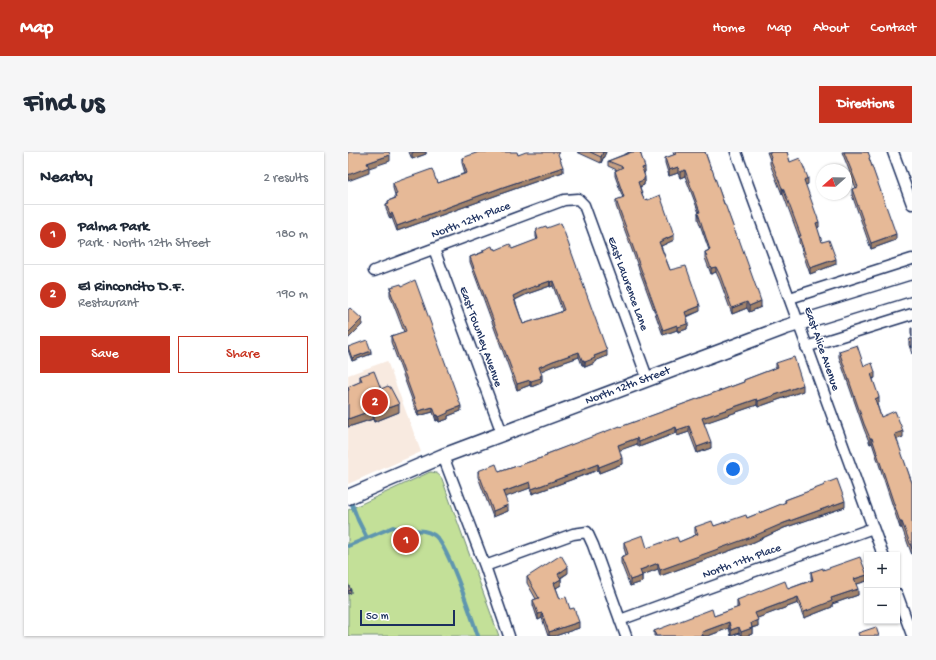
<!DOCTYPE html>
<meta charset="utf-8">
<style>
:root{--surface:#fff;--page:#f6f6f7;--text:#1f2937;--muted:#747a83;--line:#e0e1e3;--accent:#c8321e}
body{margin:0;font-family:"Gochi Hand",sans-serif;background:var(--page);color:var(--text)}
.controls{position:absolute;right:12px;bottom:12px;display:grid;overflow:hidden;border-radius:0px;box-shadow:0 1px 3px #0004}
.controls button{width:36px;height:36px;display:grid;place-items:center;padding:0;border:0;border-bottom:1px solid var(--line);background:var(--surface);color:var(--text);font:20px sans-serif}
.compass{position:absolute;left:468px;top:12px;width:36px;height:36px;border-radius:50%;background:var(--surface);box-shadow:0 1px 3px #0004;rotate:250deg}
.scale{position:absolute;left:12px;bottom:10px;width:95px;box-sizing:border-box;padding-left:4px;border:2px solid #1b2f5e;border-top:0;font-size:11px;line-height:14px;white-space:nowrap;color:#1b2f5e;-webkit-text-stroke:3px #fff;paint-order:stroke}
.you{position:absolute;left:385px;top:317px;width:14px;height:14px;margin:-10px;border:3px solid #fff;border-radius:50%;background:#1a73e8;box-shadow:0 0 0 6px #1a73e833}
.badge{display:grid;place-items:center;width:26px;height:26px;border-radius:50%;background:var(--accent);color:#fff;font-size:13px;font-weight:700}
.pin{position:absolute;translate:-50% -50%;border:2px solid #fff;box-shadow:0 1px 4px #0006}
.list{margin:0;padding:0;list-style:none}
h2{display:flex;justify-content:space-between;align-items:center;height:52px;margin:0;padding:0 16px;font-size:17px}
h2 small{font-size:13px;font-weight:400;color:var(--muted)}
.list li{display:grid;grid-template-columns:26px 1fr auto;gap:12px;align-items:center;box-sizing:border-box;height:60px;padding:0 16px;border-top:1px solid var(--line)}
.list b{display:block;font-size:15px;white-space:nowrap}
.list p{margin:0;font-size:13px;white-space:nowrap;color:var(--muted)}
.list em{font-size:13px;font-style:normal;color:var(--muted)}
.actions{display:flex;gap:8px;padding:12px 16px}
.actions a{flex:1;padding:9px 0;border:1px solid var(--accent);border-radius:0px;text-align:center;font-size:14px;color:var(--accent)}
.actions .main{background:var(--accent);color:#fff}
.map{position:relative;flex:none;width:564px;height:484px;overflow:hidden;border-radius:0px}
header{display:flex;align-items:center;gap:24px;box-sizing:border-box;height:56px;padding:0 20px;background:var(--accent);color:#fff}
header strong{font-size:19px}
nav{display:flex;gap:22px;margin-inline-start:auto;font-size:14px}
.intro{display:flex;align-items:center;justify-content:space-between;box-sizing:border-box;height:96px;padding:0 24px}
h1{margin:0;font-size:28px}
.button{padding:10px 18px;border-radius:0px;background:var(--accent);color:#fff;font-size:14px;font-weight:700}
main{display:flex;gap:24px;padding:0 24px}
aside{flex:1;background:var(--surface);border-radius:0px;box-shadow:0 1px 3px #0004}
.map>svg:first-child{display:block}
</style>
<header>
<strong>Map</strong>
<nav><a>Home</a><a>Map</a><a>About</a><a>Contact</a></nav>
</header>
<div class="intro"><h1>Find us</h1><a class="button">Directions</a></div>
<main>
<aside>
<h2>Nearby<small>2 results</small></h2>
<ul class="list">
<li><span class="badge">1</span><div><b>Palma Park</b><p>Park · North 12th Street</p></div><em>180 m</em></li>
<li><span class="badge">2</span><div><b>El Rinconcito D.F.</b><p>Restaurant</p></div><em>190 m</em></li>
</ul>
<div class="actions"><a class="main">Save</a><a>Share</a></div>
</aside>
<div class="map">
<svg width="564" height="484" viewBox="0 0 564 484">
<rect width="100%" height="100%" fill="#fff"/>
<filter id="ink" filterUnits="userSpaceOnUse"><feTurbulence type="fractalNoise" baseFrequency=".025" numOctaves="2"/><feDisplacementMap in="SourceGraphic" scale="8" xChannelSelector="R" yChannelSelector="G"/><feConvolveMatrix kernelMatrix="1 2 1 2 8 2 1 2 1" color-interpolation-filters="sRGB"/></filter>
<g filter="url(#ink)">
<path fill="#f8eae0" d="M39 209 73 300 0 332V223Z"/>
<path fill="#c3e098" stroke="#6f887b" d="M82 320C88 320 91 322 94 327L151 484H0V358Z"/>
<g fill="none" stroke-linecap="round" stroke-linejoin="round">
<path stroke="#5e96af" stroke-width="4" d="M2 347 10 368 19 386
M0 394 45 375C58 382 72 374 86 383 99 391 124 466 130 484"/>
<g stroke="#1b2f5e" stroke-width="13">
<path id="street" d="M388 0 535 403
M545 0 564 52
M86 97 154 281
M26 119 216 48 230 47 236 53 300 228
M442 146 564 107
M458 195 564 162
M95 304 137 414 161 484
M137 414 225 382 239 380 245 393 278 484
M549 442 564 483
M272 468 525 376"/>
</g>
<g stroke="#1b2f5e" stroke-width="17">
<g id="secondary">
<path id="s1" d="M0 345 95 304 438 175 564 136"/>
</g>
</g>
<use href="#street" stroke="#fff" stroke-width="10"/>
<use href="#secondary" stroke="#fff" stroke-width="14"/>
</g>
<path fill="#c69f82" stroke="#1b2f5e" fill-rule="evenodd" d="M61 0H78V2L64 7Z
M229 0H258L253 11Z
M280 0H292L297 20 296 21 297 30 296 31V33L292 35 296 48 326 88 313 94 322 118 352 159 339 165 340 174 339 175V177L330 180 329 178 315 183 268 54V48L275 46 267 24V19L269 18 260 14V9L280 1Z
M325 0H357L363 17 390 88 413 155 401 160 399 156 384 162 372 129 368 120 363 122 357 106V100L361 98 350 67V61H351L337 24 332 26 330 21 321 24 317 11V6L326 3Z
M419 0H439L442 10 460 32 457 33 471 75 469 76 474 90 488 112 462 122 451 90V85L435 42H434L422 12V8Z
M494 0H520L522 9 548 88 523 97 504 43V37L508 36Z
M170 3 212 6 215 20 155 41 49 79 44 66 42 67 38 57V52L40 51V49L47 46V43L45 36V31L88 28 90 31 99 28 117 21 114 11V6Z
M189 77 259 204 247 209V211L237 215 236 213H234L231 205 205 214 192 219 194 229H193V231L183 235 182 233 169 238 122 110V105L135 100V98L145 97 148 98 164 97 189 88 188 85V80H189ZM202 134V135L205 134 214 158 213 160 175 172 167 148 179 142Z
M43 135 113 259 100 264V267L91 270 90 268 88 269 85 260 70 264 43 190V184L56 180 42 143V138L43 137Z
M563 176H564V185L563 182Z
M564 186V202L561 193V188Z
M0 195 23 202 4 209 0 198Z
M491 199 516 214 527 226 525 227 531 251 529 252 533 265 555 285 548 287 564 331V403L554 376H552L524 291 522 292 516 277 491 205Z
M428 211 455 239 410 255 409 253 356 271 363 296 349 301 341 280 329 284 328 281 291 295 289 292 271 298 274 312 251 321 250 318 184 342 182 336 156 345 160 359 145 365 130 325V319L151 320 199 304V302L396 230V228L428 216Z
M12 224 33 237 51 260 26 270 25 267 0 275V235L12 230Z
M476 332 497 355 436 376 406 390 312 424 310 417 294 423V430L282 434 273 411V405L278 403 276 396V390L299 396 331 390 348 383 347 381V375L366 374 399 366 437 351V348L476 334Z
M475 418 519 429 508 432 510 443 484 452V455L456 466 450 451 409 466 410 474 404 476V482L398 484H393L391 481 383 484 381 476 360 484H306V479L366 464 389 456V448L440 437 464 428 463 426V420Z
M220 421 213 426V433L208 436 212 447 222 457 231 476 207 484H200L194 466 190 468 185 453V448L188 447 179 431V425Z"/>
<path fill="#a1826a" stroke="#1b2f5e" d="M66 0H78V2L64 7V1Z
M255 0H258L253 11V5Z
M42 3V9L21 16V21L0 29V23L19 11Z
M215 15V20L155 41 49 79V74L155 35Z
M297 15V20L294 22V16Z
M330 15V21L321 24V18Z
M337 18V24L332 26V20Z
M297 25V30L296 31V33L290 35V30Z
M460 26V32L456 34V28Z
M434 36H435V42H434Z
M44 61V66L42 67V62Z
M471 70V75L468 77V71Z
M548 82V88L523 97V91Z
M326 83V88L311 95V90Z
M488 107V112L462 122V116Z
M368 115V120L363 122V116Z
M202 129V134L179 142 165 149V144L179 137Z
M205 129V134L202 135V130Z
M413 149V155L401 160V154Z
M399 150V156L384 162V156Z
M352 154V159L337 165V160Z
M14 167V173L0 187V181Z
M340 169V174L339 175V177L330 180V175Z
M329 173V178L315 183V178Z
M23 199V202L4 209V206Z
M259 199V204L247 209V211L237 215V210L246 204Z
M231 200V205L205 214 191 220V215L205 209Z
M234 208H236V213H234Z
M527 220V226L523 227V222Z
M194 223V229H193V231L183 235V229Z
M182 228V233L169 238V232Z
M455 233V239L410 255V249Z
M531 245V251L527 252V247Z
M409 247V253L354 272V266Z
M51 252V260L26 270V261Z
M113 254V259L100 264V267L91 270V265L100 259Z
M85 255V260L70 264V259Z
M25 258V267L0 275V267Z
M88 263H90V268L88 269Z
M341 274V280L329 284V278Z
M328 275V281L291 295V290Z
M555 279V285L547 288V282Z
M289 286V292L270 299V293Z
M522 286H524V291L522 292Z
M363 290V296L349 301V295Z
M274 306V312L251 321V315Z
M250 312V318L184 342V337Z
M182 330V336L155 346V340Z
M497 349V355L436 376 406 390 312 424V418L436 371Z
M160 353V359L145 365V359Z
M552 370H554V376H552Z
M310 411V417L292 424V418Z
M220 415V421L210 427V422Z
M519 423V429L506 433V427Z
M294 424V430L282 434V428Z
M213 427V433L206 437V431Z
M510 437V443L484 452V455L456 466V460L483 446Z
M3 438V441L0 442V439Z
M450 445V451L407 467V461Z
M194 461V466L190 468V462Z
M410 468V474L403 476V471Z
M231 470V476L207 484H201V480Z
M381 470V476L360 484H354V480Z
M391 475V481L383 484V478Z
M404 476V482L398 484H393V480Z"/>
<path fill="#e6b997" stroke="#1b2f5e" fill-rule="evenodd" d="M0 0H41L42 3 19 11 21 15 0 23Z
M131 0H169L170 3 178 0H211L212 1 210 2 215 15 155 35 49 74 44 61 42 62 38 52 41 51 40 49 48 46 47 43 49 42 45 31 84 17 88 28H89L90 31 99 28 119 21 114 6Z
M242 0H255L253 5Z
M284 0H292L297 15 294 16 297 25 296 26V28L290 30 296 48 299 47 300 48 312 43 326 83 311 90 322 118 338 114 352 154 337 160 340 169 339 170V172L330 175 329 173 315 178 268 48 276 45 267 19 275 15 260 9Z
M327 0H357L363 17H364L376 52H377L390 88 391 87 413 149 401 154 399 150 384 156 372 123 368 115 363 116 357 100 362 98 350 61 352 60 337 18 332 20 330 15 321 18 317 6 328 2Z
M421 0H439L442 10 452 6 460 26 456 28 471 70 468 71 474 90 481 88 488 107 462 116 451 84H453L435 36H434L422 6 423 5Z
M496 0H520L522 5 521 6 548 82 523 91 504 37 510 35Z
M213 71 259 199 246 204 247 206 237 210 236 208H234L231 200 205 209 191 215 194 223 192 224 193 226 183 229 182 228 169 232 122 105 136 100 135 98 144 94 145 97 147 96 148 98 162 92 164 97 190 87 188 80 189 79V77L198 74 199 76ZM202 129V130L205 129 216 158 213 159V160L175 172 165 144 179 137Z
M67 128 113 254 100 259V261L91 265 90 263H88L85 255 70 259 43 184 58 179 42 138 44 137 43 135 53 132 54 134Z
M2 156 14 167 0 181V158Z
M564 186V196L561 188Z
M19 188 23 199 4 206 0 195Z
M509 193 516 214 524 211 527 220 523 222 531 245 527 247 533 265 547 259 555 279 547 282 564 331V397L554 370H552L524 286H522L516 272 491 199Z
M446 205 455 233 410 249 409 247 354 266 363 290 349 295 341 274 329 278 328 275 291 290 289 286 270 293 274 306 251 315 250 312 184 337 182 330 155 340 160 353 145 359 130 319 148 312 151 320 199 304V302L272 274V275L396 230V228L430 215 428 211Z
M26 219 33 237 40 234 41 235H42L51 252 26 261 25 258 0 267V239L1 238 0 235 14 229 12 224Z
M489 327 497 349 436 371 406 384 312 418 310 411 292 418 294 424 282 428 273 405 280 402 276 390 295 383 299 396 329 385 331 390 350 382 347 375 364 369 366 374 398 363 399 366 438 350 437 348 477 333 476 332Z
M213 403 220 415 210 422 213 427 206 431 212 447 218 445 222 457 226 456 231 470 201 480 194 461 190 462 185 448 191 446 179 425Z
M512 405 519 423 506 427 510 437 483 446 484 449 456 460 450 445 407 461 410 468 403 471 404 476 393 480 391 475 383 478 381 470 354 480 355 484H308L306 479 364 457 366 464 391 455 389 448 437 429 440 437 465 428 463 420 475 416V418Z
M0 432 3 438 0 439Z
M528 475 531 484H511L510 481Z"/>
</g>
<g text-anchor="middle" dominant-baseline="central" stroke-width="3" stroke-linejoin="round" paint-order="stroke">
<g font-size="12" fill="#1b2f5e" stroke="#fff">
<text transform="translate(123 69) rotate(-21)">North 12th Place</text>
<text transform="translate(279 132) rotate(70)">East Lawrence Lane</text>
<text transform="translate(132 185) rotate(70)">East Townley Avenue</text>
<text transform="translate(473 197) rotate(71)">East Alice Avenue</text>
<text stroke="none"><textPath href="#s1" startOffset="301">North 12th Street</textPath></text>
<text transform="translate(394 410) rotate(-20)">North 11th Place</text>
</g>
</g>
</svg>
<div class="controls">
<button>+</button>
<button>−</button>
</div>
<svg class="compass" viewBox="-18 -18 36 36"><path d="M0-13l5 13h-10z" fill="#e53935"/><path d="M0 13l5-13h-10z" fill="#747a83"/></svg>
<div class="scale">50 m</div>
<div class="you"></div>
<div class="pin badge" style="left:58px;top:388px">1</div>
<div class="pin badge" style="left:27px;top:250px">2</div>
</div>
</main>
